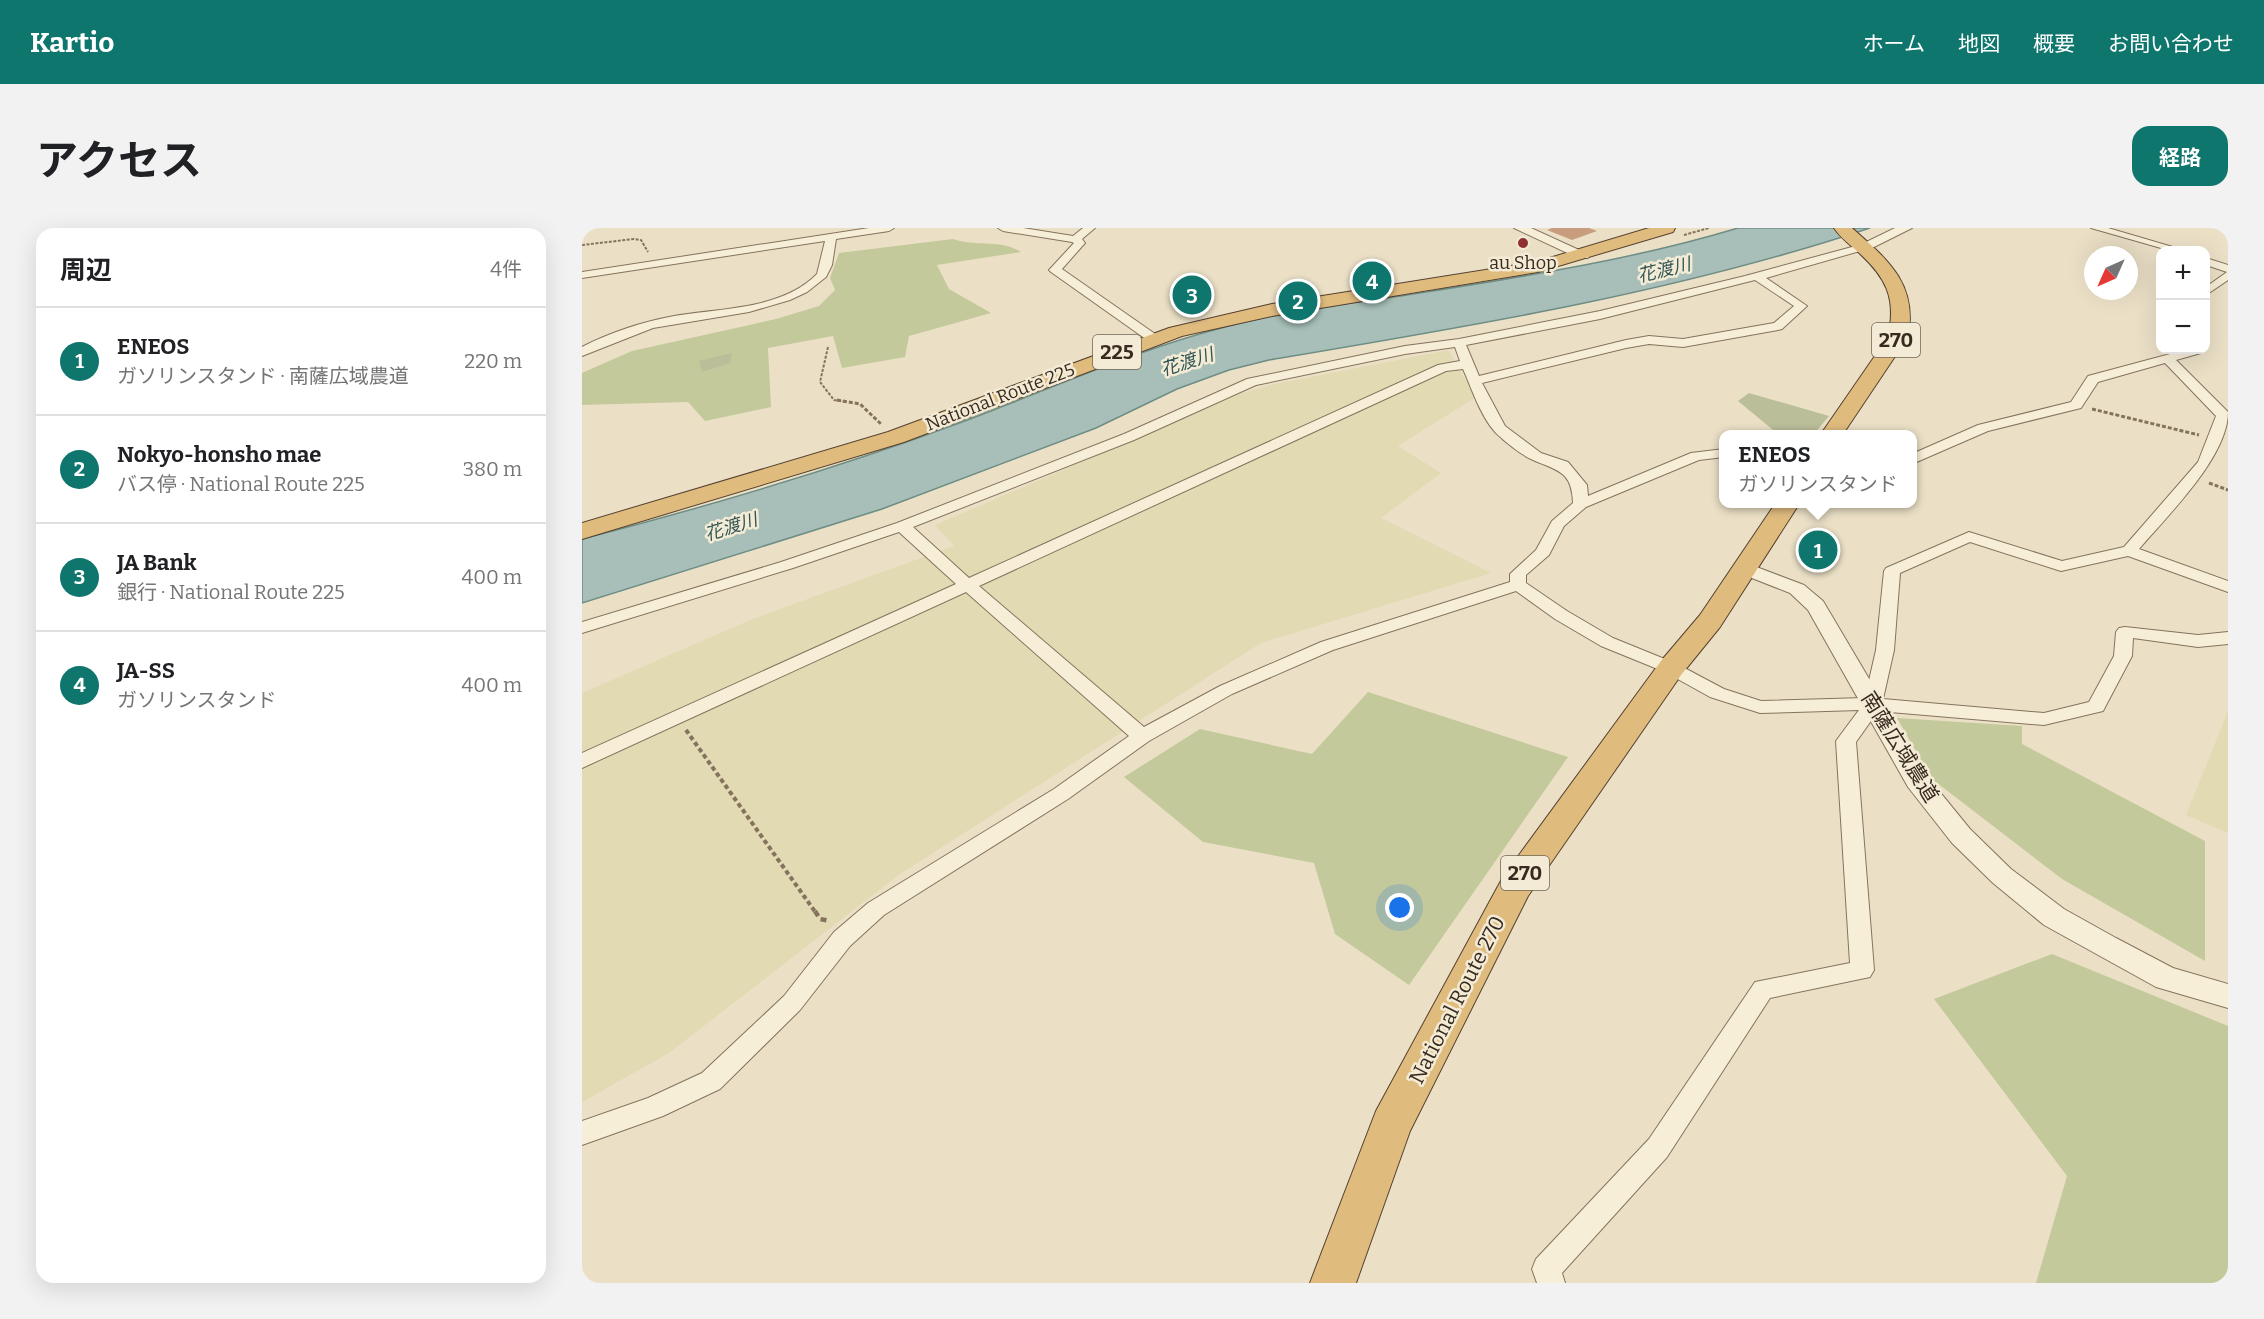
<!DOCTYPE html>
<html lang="ja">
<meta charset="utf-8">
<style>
:root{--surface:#fff;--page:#f2f2f2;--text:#202124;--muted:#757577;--line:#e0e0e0;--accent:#0f766e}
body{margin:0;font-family:Bitter,"Noto Sans JP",serif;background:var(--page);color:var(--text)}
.controls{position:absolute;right:18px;top:18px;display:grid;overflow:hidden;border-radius:12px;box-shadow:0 6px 24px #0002}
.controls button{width:54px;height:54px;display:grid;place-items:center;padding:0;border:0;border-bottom:2px solid var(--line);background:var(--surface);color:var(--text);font:30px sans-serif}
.compass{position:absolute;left:1502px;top:18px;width:54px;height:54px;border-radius:50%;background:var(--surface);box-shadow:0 6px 24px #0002;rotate:225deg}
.you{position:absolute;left:818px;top:680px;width:21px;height:21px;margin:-15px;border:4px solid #fff;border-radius:50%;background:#1a73e8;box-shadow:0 0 0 9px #1a73e833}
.badge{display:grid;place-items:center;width:39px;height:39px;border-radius:50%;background:var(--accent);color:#fff;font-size:20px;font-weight:700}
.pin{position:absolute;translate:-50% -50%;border:3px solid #fff;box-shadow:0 2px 6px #0006}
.popup{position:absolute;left:1137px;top:202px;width:198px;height:78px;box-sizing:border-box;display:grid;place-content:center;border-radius:12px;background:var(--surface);filter:drop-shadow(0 2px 4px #0005);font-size:20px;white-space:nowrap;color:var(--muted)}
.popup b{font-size:22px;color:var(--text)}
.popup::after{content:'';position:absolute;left:50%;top:100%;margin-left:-12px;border:12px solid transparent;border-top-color:var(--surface)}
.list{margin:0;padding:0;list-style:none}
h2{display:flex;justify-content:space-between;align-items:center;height:78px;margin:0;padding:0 24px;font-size:26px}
h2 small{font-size:20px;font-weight:400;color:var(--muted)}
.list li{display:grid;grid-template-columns:39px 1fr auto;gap:18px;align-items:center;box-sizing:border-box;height:108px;padding:0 24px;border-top:2px solid var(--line)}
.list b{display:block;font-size:22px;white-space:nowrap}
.list p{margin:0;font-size:20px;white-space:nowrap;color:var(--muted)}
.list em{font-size:20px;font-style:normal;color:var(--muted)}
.map{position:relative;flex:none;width:1646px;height:1055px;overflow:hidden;border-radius:18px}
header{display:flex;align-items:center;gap:36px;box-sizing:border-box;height:84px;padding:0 30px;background:var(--accent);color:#fff}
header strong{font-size:28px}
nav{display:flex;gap:33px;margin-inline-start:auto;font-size:21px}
.intro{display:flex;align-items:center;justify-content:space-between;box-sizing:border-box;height:144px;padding:0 36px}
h1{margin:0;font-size:42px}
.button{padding:15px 27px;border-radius:18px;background:var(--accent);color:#fff;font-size:21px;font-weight:700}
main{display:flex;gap:36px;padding:0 36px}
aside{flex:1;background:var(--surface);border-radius:18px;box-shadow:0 6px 24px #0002}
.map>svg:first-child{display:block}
</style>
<header>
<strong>Kartio</strong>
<nav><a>ホーム</a><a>地図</a><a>概要</a><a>お問い合わせ</a></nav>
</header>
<div class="intro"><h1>アクセス</h1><a class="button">経路</a></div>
<main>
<aside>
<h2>周辺<small>4件</small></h2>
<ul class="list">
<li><span class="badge">1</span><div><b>ENEOS</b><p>ガソリンスタンド · 南薩広域農道</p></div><em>220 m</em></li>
<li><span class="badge">2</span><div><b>Nokyo-honsho mae</b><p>バス停 · National Route 225</p></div><em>380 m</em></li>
<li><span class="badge">3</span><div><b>JA Bank</b><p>銀行 · National Route 225</p></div><em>400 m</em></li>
<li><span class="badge">4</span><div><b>JA-SS</b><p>ガソリンスタンド</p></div><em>400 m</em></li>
</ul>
</aside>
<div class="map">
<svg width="1646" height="1055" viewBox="0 0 1646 1055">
<rect width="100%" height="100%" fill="#ebe0c6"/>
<path fill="#e1dab3" d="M867 122 893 170 816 218 859 245 799 290 909 345 679 415 318 646 87 825 0 874V465L173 390 372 318 353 297 660 165 693 156Z
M1646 483V605L1604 587Z"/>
<path fill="#c3c99a" d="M371 11C394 19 419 11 439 24L355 37 367 61 409 85 327 108 323 129 260 140 251 108 186 120 189 179 123 193 106 174 0 177V145L50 123 194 91 237 78 253 62 248 50 257 25Z
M786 464 986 529 827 757 753 706 732 635 621 614 542 549 618 501 730 526Z
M1315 490 1440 498V516L1623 613V733L1480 651 1350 551Z
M1470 726 1646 798V1055H1454L1485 948 1352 771Z"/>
<path fill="#babe99" d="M150 125 148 135 120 144 117 133Z
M1167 165 1247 188 1232 206H1196L1156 173Z"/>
<path fill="#a7bfb8" stroke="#6e8d85" stroke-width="1.5" d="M1156 0H1288C1092 65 890 98 687 132L647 142 595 161 514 200 300 281 0 375V311C128 278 256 240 380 194 469 161 555 121 647 98 703 83 762 76 819 68 932 50 1047 33 1156 0Z"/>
<path fill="#c79d7e" d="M970 0H1007L1015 3 990 12 965 2Z"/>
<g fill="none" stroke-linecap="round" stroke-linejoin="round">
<g stroke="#85735d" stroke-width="2">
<path id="minor" d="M287 0H312L307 3 254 11 250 37 244 49 225 64 208 72 167 84 71 100 0 128V119C29 104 60 94 92 88 137 80 200 82 235 46L243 13 0 50V44Z
M416 0H441L491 8 501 0H513L500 11 503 15 480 41 576 108 578 111 576 114H568L469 44 467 42 492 15 490 14 421 3Z
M1509 0H1526L1601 22H1586Z
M1281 16 1285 17V21L1184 50 1225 78 1200 101 1196 102 1101 119 1067 116 1044 120 900 155 923 198 959 225 986 234 1005 257 1006 268 1109 225 1142 221V229L1117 232 1004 279 982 298 967 327 944 347V355L985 383 1031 410 1095 436 1142 461 1179 473 1283 470 1294 422 1302 343 1304 340 1387 304 1480 333 1542 319 1616 234 1634 188 1583 135 1516 154 1499 180 1406 203 1330 236V226L1396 197 1489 174 1506 148 1603 122H1621L1619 125 1594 132 1646 184C1646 229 1585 288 1557 321L1646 353V364L1546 328 1479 343 1388 314 1318 345 1312 422 1301 471 1462 485 1507 474 1532 428 1534 404 1537 400 1543 399 1616 407 1646 404V416L1616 419 1551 410 1550 428 1521 483 1462 497 1296 483 1274 514 1292 742 1288 749 1188 770 1085 929 980 1045 983 1055H955L950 1041 954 1031 1067 911 1173 754 1268 735 1254 513 1277 482 1178 485 1128 469 1083 444 1019 418 973 391 934 363 751 422 650 466 567 513 486 571 302 687 268 718 218 782 138 861 81 888 0 917V893L66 870 120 845 202 768 252 704 286 675 472 561 547 508 384 364 0 540V525L374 356 317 304 211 340 0 405V394L199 334 315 295 542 206 665 151 823 118 877 111 1018 83 1163 48ZM1173 52 1212 78 1192 95 1101 111 1067 108 1044 112 897 148 884 117 1018 91ZM873 119 878 133 856 137 387 350 331 299 552 212 674 157 823 126ZM881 141C890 161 898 187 913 204 922 213 939 227 951 232 976 243 990 243 991 275L970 293 954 322 928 346V354L739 414 638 458 562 499 397 358 864 143Z
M1624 30 1646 37V52L1624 67V59L1645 44 1624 37Z"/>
</g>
<g stroke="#85735d" stroke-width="2">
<path id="tertiary" d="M932 0H949L1008 27 1006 30H996Z
M1313 0H1330L1286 22 1281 23 1274 19Z
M1164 335 1222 357 1241 373 1344 547 1388 601 1429 641 1482 681 1534 710 1591 740 1646 756V780L1574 759 1462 697 1411 655 1370 615 1326 559 1226 382 1208 365 1157 345 1154 341 1157 337Z"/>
</g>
<g stroke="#544130" stroke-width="2">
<path id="trunk" d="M1067 0H1093L1091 4 956 44 690 88 600 108 322 214 0 311V295L306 204 587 100 690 76 954 34Z
M1252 0H1270C1306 32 1336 56 1326 109L1261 206H1239L1306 109C1315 70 1304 49 1275 23 1267 16 1258 9 1252 0Z
M1193 276H1217L1138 399 1099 447 946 668 828 903 774 1055H728L794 883 921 649 1079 433 1118 387Z"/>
</g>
<path stroke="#85735d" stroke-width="2" stroke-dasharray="3 1.5" stroke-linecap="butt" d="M1102 7 1127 0
M0 17 52 11 59 12 66 24
M246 119 238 154 252 172 265 174"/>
<path stroke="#85735d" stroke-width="3" stroke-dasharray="4 2" stroke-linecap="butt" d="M255 172 278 176 299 196
M1510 181 1617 207
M1627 255 1646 262"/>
<path stroke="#85735d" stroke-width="4" stroke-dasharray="4.5 3" stroke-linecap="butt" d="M104 502 234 685"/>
<path stroke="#85735d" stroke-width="4.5" stroke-dasharray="6 4" stroke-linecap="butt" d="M233 683 238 691 248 693"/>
<use href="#minor" fill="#f7eed8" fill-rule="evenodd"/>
<use href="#tertiary" fill="#f7eed8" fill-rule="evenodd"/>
<use href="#trunk" fill="#e0bb7e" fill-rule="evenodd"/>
</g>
<circle fill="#913030" stroke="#f3ebd5" stroke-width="2" cx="941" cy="15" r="6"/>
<g text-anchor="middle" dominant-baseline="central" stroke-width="5" stroke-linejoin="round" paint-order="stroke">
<g font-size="18" fill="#372b1f" stroke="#f3ebd5">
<text x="941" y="35">au Shop</text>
</g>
<g font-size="18" font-style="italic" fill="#305553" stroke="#f3ebd5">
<text transform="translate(1082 42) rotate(-14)">花渡川</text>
<text transform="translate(605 134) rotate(-18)">花渡川</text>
<text transform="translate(149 299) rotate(-17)">花渡川</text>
</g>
<g font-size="18" fill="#372b1f" stroke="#f3ebd5">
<text transform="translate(418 169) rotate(-21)">National Route 225</text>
</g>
<g fill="#f3ebd5" stroke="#6f6556" stroke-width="1.5">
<rect x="1290" y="95" width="48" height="34" rx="4.5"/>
<rect x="511" y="107" width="48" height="34" rx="4.5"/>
<rect x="919" y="628" width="48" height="34" rx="4.5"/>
</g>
<g font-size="20" font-weight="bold" fill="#372b1f">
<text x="1314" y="112">270</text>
<text x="535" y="124">225</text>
<text x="943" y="645">270</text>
</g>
<g font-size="21" fill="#372b1f" stroke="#f3ebd5">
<text transform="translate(1318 519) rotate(58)">南薩広域農道</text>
<text transform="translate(875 772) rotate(-63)">National Route 270</text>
</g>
</g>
</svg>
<div class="controls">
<button>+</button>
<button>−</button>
</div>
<svg class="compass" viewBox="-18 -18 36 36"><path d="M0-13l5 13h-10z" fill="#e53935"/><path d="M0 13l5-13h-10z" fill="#757577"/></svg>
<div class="you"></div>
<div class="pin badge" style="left:1236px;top:322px">1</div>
<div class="popup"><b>ENEOS</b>ガソリンスタンド</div>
<div class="pin badge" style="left:716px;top:73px">2</div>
<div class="pin badge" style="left:610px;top:67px">3</div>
<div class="pin badge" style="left:790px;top:53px">4</div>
</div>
</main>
